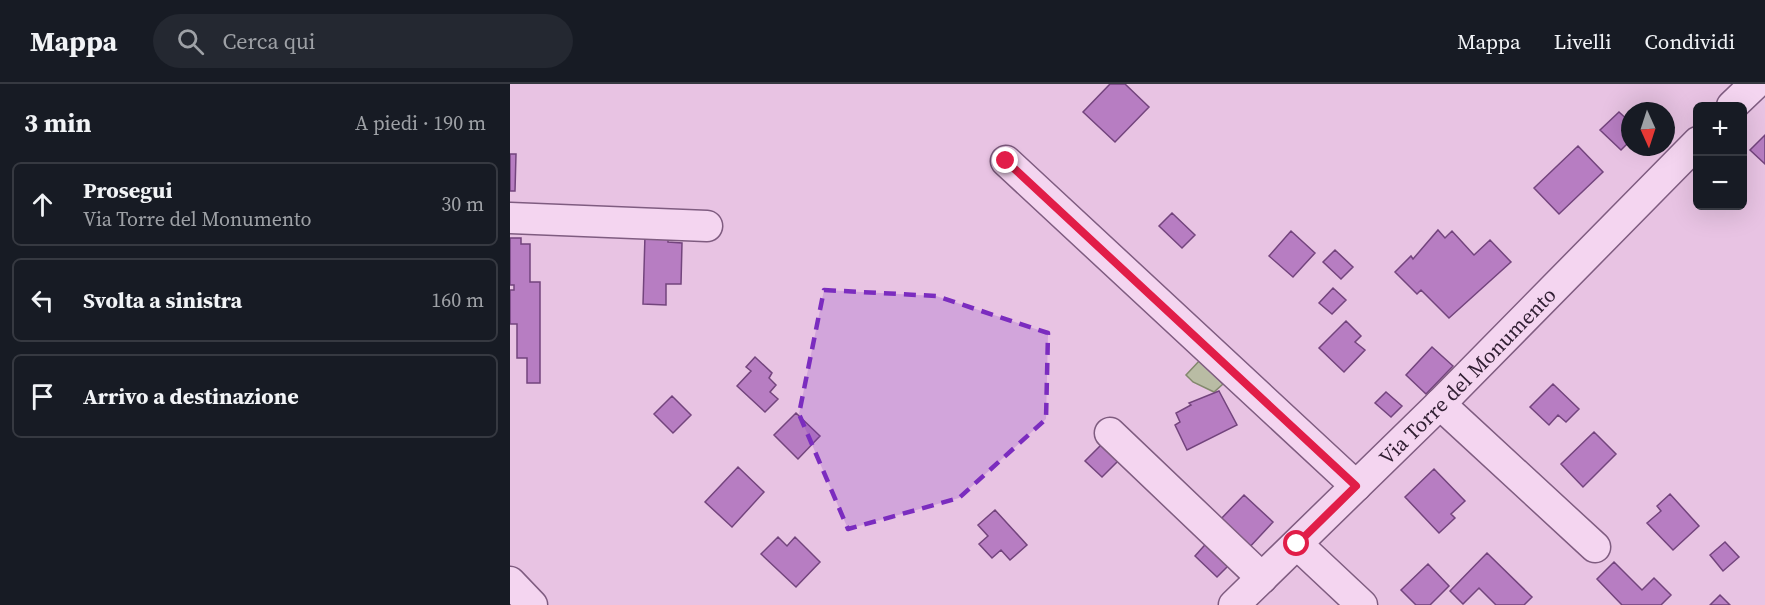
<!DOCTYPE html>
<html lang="it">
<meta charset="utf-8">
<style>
:root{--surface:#171b24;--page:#242831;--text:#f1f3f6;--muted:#9ea1a6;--line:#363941}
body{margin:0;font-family:"Source Serif 4",serif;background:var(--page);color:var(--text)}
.controls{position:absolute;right:18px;top:18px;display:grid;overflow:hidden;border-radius:9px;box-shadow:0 6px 24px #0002}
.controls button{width:54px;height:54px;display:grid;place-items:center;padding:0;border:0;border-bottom:2px solid var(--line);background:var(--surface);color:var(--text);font:30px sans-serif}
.compass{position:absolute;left:1111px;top:18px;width:54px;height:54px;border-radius:50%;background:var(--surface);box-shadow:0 6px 24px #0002;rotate:177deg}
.stop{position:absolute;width:18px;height:18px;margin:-14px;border:4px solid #e11d48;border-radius:50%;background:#fff}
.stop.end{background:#e11d48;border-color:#fff;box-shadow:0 2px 6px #0008}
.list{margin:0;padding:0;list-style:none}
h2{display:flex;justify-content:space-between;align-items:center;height:78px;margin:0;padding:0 24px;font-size:26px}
h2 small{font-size:20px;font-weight:400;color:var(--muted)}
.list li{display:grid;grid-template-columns:39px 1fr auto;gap:18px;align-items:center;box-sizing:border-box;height:84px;margin:0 12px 12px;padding:0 12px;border:2px solid var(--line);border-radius:9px}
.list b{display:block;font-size:22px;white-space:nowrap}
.list p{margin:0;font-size:20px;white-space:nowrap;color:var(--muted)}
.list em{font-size:20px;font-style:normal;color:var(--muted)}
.icon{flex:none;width:33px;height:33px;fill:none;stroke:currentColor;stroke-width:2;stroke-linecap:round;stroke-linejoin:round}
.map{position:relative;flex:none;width:1255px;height:521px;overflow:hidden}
header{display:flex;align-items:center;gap:36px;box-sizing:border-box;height:84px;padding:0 30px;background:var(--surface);border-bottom:2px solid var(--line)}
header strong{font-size:28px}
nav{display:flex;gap:33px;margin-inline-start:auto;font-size:21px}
.search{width:420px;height:54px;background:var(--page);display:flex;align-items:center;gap:15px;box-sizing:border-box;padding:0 21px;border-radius:33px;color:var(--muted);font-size:22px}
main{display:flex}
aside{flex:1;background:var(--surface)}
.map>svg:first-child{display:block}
</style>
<header>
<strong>Mappa</strong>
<div class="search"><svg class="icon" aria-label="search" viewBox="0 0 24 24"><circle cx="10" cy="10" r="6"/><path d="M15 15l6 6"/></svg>Cerca qui</div>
<nav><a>Mappa</a><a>Livelli</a><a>Condividi</a></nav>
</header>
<main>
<aside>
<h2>3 min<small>A piedi · 190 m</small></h2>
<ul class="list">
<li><svg class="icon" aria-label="ahead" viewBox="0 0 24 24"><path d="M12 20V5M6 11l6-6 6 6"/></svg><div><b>Prosegui</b><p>Via Torre del Monumento</p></div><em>30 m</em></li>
<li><svg class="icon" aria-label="left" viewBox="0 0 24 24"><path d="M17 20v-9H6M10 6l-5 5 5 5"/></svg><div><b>Svolta a sinistra</b></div><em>160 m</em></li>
<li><svg class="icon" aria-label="arrive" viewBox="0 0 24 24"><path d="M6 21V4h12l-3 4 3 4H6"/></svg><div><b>Arrivo a destinazione</b></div></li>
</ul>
</aside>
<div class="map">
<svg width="1255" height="521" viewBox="0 0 1255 521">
<rect width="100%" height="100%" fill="#e8c3e3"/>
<path fill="#b9bca4" stroke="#83886d" stroke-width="1.5" d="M690 276 713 300 704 308 683 298 676 291Z"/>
<path fill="#b77dc2" stroke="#73447d" stroke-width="1.5" d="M600 0H615L639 23 605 58 573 28Z
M1109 28 1120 38V57L1111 66 1090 46Z
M1255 51V80L1240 66Z
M1068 62 1093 88 1049 130 1024 104Z
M0 70H6L5 107H0Z
M662 129 685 151 672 164 649 142Z
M928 146 935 154 942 147 964 171 980 156 1001 178 939 234 911 206 907 210 885 188 901 172 903 175Z
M781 147 805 169 783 193 759 172Z
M135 151 158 152V158L172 159 171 200H156V221L133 220Z
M0 154H11V160H20V198H30V299H17V274H7V240H0V206H4V201H0Z
M825 166 843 183 831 195 813 178Z
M823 204 836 216 822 230 809 219Z
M836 237 851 252 845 258 855 266 834 288 809 264Z
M922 263 943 282 916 310 896 291Z
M245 273 262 289 259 294 266 301 260 308 268 315 255 328 227 302 241 287 236 283Z
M1043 300 1069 325 1056 338 1048 331 1039 341 1020 323Z
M709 307 727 341 677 366 665 341 670 338 666 329 681 321 679 319Z
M876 308 892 322 881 333 865 319Z
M162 312 181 331 163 349 144 330Z
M286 329 310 352 288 375 264 351Z
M1084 348 1106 370 1073 403 1051 380Z
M598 354 615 370 592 393 575 377Z
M228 383 254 408 222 443 195 418Z
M924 385 955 417 941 430 945 434 929 449 895 413Z
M1160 410 1189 442 1163 466 1137 439 1151 427 1147 422Z
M734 411 763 438 737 466 708 438Z
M485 426 517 461 500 476 491 466 482 474 469 460 478 452 468 441Z
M268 453 277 462 285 453 310 478 286 503 251 470Z
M701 454 724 476 707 493 685 472Z
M1215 458 1229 473 1213 487 1200 471Z
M977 469 1022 513 1014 521H986L969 504 953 520 940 507Z
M1104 478 1132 506 1144 494 1161 511 1151 521H1112L1087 495Z
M918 480 939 502 920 521H906L891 506Z
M1210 511 1220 521H1200Z"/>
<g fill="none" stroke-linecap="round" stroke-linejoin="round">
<g stroke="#7f5c80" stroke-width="33">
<g id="minor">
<path d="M1222 22 1245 0"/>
<path d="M496 77 846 402"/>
<path d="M0 134 197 142"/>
<path d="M930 320 1085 463"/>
<path d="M600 349 752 494"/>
<path d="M787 460 852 521"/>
<path d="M0 498 22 521"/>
<path id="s1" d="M724 521 930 320 1188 58"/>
</g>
</g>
<use href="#minor" stroke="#f4d5f0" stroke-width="30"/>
</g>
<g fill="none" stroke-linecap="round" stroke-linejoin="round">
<path stroke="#e11d48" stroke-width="8" d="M496 77 846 402 787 460"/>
</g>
<path fill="#7b2cbf" fill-opacity="0.2" stroke="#7b2cbf" stroke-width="4.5" stroke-dasharray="12 8" stroke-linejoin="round" d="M314 206 426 212 538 249 536 335 449 414 338 445 289 330Z"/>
<g text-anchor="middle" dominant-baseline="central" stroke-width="6" stroke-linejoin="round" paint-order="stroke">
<g font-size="21" fill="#301e32" stroke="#f1d1ec">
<text stroke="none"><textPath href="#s1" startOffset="327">Via Torre del Monumento</textPath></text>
</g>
</g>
</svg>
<div class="controls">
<button>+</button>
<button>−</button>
</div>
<svg class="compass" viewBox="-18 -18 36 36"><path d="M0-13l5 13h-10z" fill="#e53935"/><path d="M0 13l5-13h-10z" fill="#9ea1a6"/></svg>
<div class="stop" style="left:787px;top:460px"></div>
<div class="stop end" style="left:496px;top:77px"></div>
</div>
</main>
